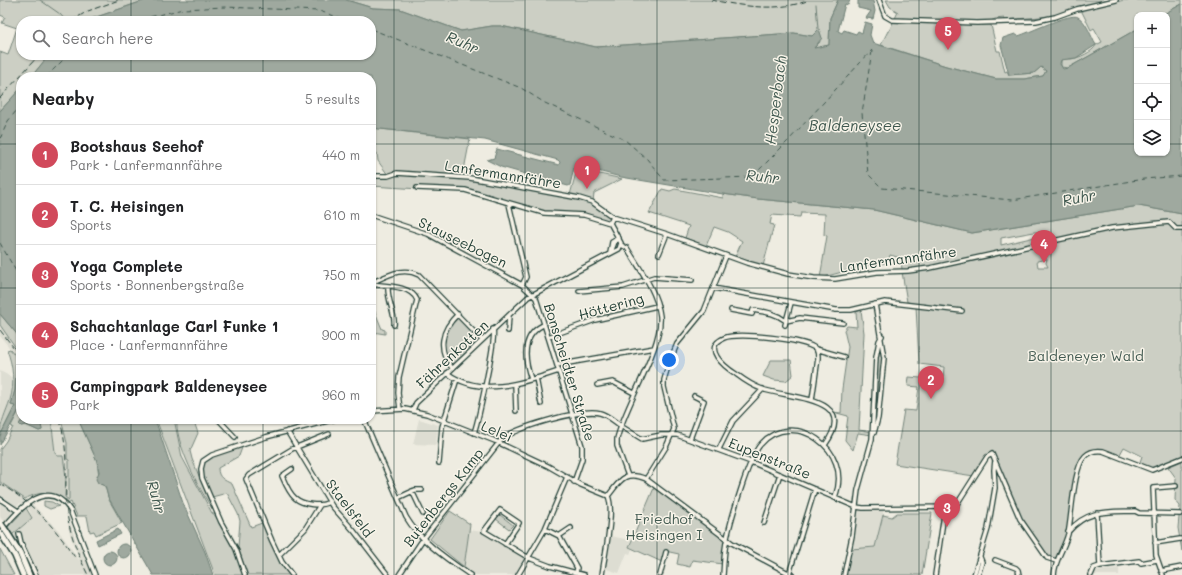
<!DOCTYPE html>
<meta charset="utf-8">
<style>
:root{--surface:#fff;--page:#f2f2f2;--text:#202124;--muted:#757577;--line:#e0e0e0;--accent:#d1495b}
body{margin:0;font-family:Mali,sans-serif;background:var(--page);color:var(--text)}
.controls{position:absolute;right:12px;top:12px;display:grid;overflow:hidden;border-radius:8px;box-shadow:0 1px 3px #0004}
.controls button{width:36px;height:36px;display:grid;place-items:center;padding:0;border:0;border-bottom:1px solid var(--line);background:var(--surface);color:var(--text);font:20px sans-serif}
.you{position:absolute;left:669px;top:360px;width:14px;height:14px;margin:-10px;border:3px solid #fff;border-radius:50%;background:#1a73e8;box-shadow:0 0 0 6px #1a73e833}
.badge{display:grid;place-items:center;width:26px;height:26px;border-radius:50%;background:var(--accent);color:#fff;font-size:13px;font-weight:700}
.pin{position:absolute;translate:-50% -33px;filter:drop-shadow(0 1px 2px #0008)}
.pin::after{content:'';position:absolute;top:21px;width:14px;height:12px;background:inherit;clip-path:polygon(0 0,100% 0,50% 100%)}
.list{margin:0;padding:0;list-style:none}
h2{display:flex;justify-content:space-between;align-items:center;height:52px;margin:0;padding:0 16px;font-size:17px}
h2 small{font-size:13px;font-weight:400;color:var(--muted)}
.list li{display:grid;grid-template-columns:26px 1fr auto;gap:12px;align-items:center;box-sizing:border-box;height:60px;padding:0 16px;border-top:1px solid var(--line)}
.list b{display:block;font-size:15px;white-space:nowrap}
.list p{margin:0;font-size:13px;white-space:nowrap;color:var(--muted)}
.list em{font-size:13px;font-style:normal;color:var(--muted)}
.icon{flex:none;width:22px;height:22px;fill:none;stroke:currentColor;stroke-width:2;stroke-linecap:round;stroke-linejoin:round}
.map{position:relative;flex:none;width:1182px;height:575px;overflow:hidden}
.search{position:absolute;background:var(--surface);box-shadow:0 1px 3px #0004;left:16px;top:16px;width:360px;height:44px;display:flex;align-items:center;gap:10px;box-sizing:border-box;padding:0 14px;border-radius:16px;color:var(--muted);font-size:15px}
.panel{position:absolute;background:var(--surface);box-shadow:0 1px 3px #0004;left:16px;top:72px;width:360px;height:352px;border-radius:16px}
.map>svg:first-child{display:block}
</style>
<div class="map">
<svg width="1182" height="575" viewBox="0 0 1182 575">
<rect width="100%" height="100%" fill="#eeece1"/>
<filter id="ink" filterUnits="userSpaceOnUse"><feTurbulence type="fractalNoise" baseFrequency=".025" numOctaves="2"/><feDisplacementMap in="SourceGraphic" scale="8" xChannelSelector="R" yChannelSelector="G"/><feConvolveMatrix kernelMatrix="1 2 1 2 8 2 1 2 1" color-interpolation-filters="sRGB"/></filter>
<g filter="url(#ink)">
<path fill="#ddddd2" d="M0 325 21 355V362L0 336Z
M0 371 13 378 11 397 0 427Z
M51 419H61L65 431 69 459V500L65 497 66 477 63 456H57L55 452Z
M419 419 438 425 436 445 413 444Z
M0 482 34 506 58 530 80 561 69 531 66 510 78 547 80 546 93 575H31L12 535 32 518 30 511 20 503 5 523 0 517Z
M858 510H884L875 547 851 548Z
M469 530 483 532 527 557 515 575H475L464 567Z
M610 536 630 540 629 548 632 549 630 554 627 553 619 573 603 568Z
M1119 568V575H1093L1095 571Z"/>
<path fill="#cccfc4" stroke="#76867c" fill-rule="evenodd" d="M0 0H146L85 21H21V55H49L31 77H21V88L0 111V52L8 55 17 28 2 23 5 17 0 15Z
M346 0H838L830 18 829 45 813 49 820 42 817 31 812 36 794 33 596 47 501 26H492L461 31 400 9 373 8Z
M886 0H1108L1076 8 1053 16 1004 20V18L995 19 982 25H991L997 51H1000L1005 72 1007 71 1009 75 1034 73 1041 67 1046 71 1043 76 1024 79H996L946 66 881 45 888 31H889L898 12 890 7Z
M1124 0H1182V4L1162 15H1137V29L1068 68 1061 67V60C1065 58 1067 59 1071 59 1079 58 1093 52 1096 45L1102 42 1094 28 1091 30 1081 10Z
M371 128 470 139 463 175 397 172 388 175 378 161 377 153H371Z
M577 169 622 179 594 193 593 201 570 195Z
M394 174 472 178 592 202 610 216 606 224 578 214H558L507 205 469 192 371 186V177Z
M662 189 670 191 675 189 723 198V194L758 199 874 210 972 233 1139 206 1182 214V457L1152 469 1139 465 1142 456 1124 447 1119 456 1099 450 1082 458 1071 501 1067 534 1056 560H1049L1024 525 991 454 974 476 895 464 904 410 916 411 919 387 908 386 909 377 943 380 944 367 919 364 916 306 935 308 907 302 902 272 930 267 902 270 901 258 890 255 888 263 868 265 820 278 827 236 824 235 825 214 801 213 800 217 772 215 770 224 774 225 763 266 735 257 742 241 728 232 714 227 706 246 685 238 689 226 649 213ZM1034 232H1039L1043 240 1037 242 1035 237 1001 245V238ZM1047 259 1046 263 1048 267H1038L1037 261Z
M373 307 382 329 385 330V334L373 332C372 325 368 314 373 307Z
M861 310 864 333 859 430 872 432V435L858 433 853 450 845 440 848 416 833 412 841 413 842 389 848 347 844 330 847 326 857 327 856 312Z
M0 314 21 339V355L0 325Z
M458 314 482 340 452 368C434 345 444 334 458 314Z
M880 341 883 351 877 419 873 432 877 358Z
M10 349 19 360 16 364 15 390 11 405 15 406 0 436C0 423 6 412 10 400 15 384 13 365 7 350Z
M771 360H791L793 375 786 381 774 380 763 376Z
M21 363V419H25L20 422 21 426 26 425 39 431 42 430 40 419H51L55 452 57 456H63L66 477 65 497 69 500V460L67 459V443L61 419H78L97 461 100 484 105 486 109 500 122 523 96 535 94 531 90 532 87 516H77L71 502 68 504C54 492 41 490 25 499L0 482V449L6 441 13 427 11 426 20 409 18 399Z
M156 419H174L182 457 212 513 215 515 237 554 243 575H215Z
M193 419 198 433 190 451 192 459 213 510C200 491 174 441 177 419Z
M243 445 239 456 218 468C218 478 224 480 232 484L251 527 262 523 281 565 289 575H247L238 547 240 521 238 514 227 493 212 497C209 489 202 479 202 470 203 454 231 449 243 445Z
M1182 461V551L1178 528 1180 506 1175 500 1176 478 1168 467Z
M654 488 724 539 723 564 692 560 690 567 677 564 679 554 665 551 662 562 629 547Z
M44 501 52 502 59 506 50 509 44 506Z
M26 508 32 518 12 535 8 527Z
M450 511 470 524 464 567 430 539Z
M897 513H932L922 575H845L851 549 875 547 883 515 892 517Z
M500 515 513 525 509 529 496 519Z
M0 549 14 575H0Z"/>
<path fill="#9fa99f" stroke="#6c7e74" d="M146 0H346L373 8 400 9 461 31 492 26H501L596 47 794 33 812 36 819 29 822 38 814 48 829 45 830 18 838 0H850L848 5 845 4 838 31 842 33 844 30 856 34 858 31 862 33 865 22 872 24 870 35 873 43 946 66 996 79H1024L1043 76 1046 71 1041 67 1034 73 1009 75 1001 45 1003 38 1015 34 1018 36C1029 33 1071 12 1078 17 1087 22 1091 37 1096 45L1076 58 1061 60 1060 64 1063 69 1068 68 1137 29V153H1167V15H1162L1182 4V214L1139 206 972 233 874 210 758 199 723 194 621 177 578 166 574 168 570 185 568 186 501 167 487 160 494 158 497 149 559 165 560 162 558 160 485 140 371 128V77H31L49 55H371V21H85Z
M858 0 873 1 875 11 873 19 866 18 871 11 858 8Z
M21 88V339L0 314V111Z
M21 357 18 399 20 408 0 445V436L15 406 11 405 15 390 16 364Z
M25 419H40L42 430 39 431 26 425 21 426 19 424Z
M78 419H155L183 503 205 552 213 575H153L108 497 105 486 98 483 96 479 99 472 97 461Z
M118 529 121 534 98 545 96 540Z
M117 551a7 7 0 1 1 14 0a7 7 0 1 1-14 0Z
M103 558a7 7 0 1 1 14 0a7 7 0 1 1-14 0Z"/>
<g fill="none" stroke-linecap="round" stroke-linejoin="round">
<path stroke="#6c7e74" stroke-width="1" d="M40 0 60 14 66 21
M816 4 818 29"/>
<path stroke="#3f584f" stroke-width="1" stroke-dasharray="5 4" stroke-linecap="butt" d="M133 21 183 9 225 7 319 11 350 21
M371 29 521 88 545 103 625 140 647 159 664 180 752 177 789 140 872 50
M872 51 862 113 868 174 882 188 1012 200 1144 179 1182 176
M46 77 68 55
M0 139 8 121 21 105
M0 243 21 280"/>
<g stroke="#1f3d34" stroke-width="6">
<path id="minor" d="M879 0 885 16 892 20 977 23 1036 21 1055 17 1077 9 1116 0
M371 176H388L397 173 470 178 579 198 592 202 613 217 667 234 747 263 788 274 814 278 835 279 877 272 908 271 930 268 1112 228 1169 222 1176 229H1182
M417 188 465 190 544 213 584 215 610 223
M509 204 526 277 522 285 536 298 582 446V459L574 482
M371 215 428 234 522 285
M621 245 627 248C640 269 657 292 660 316 663 347 625 405 617 439V446L628 476
M611 252 616 239
M610 253 612 242 619 238
M659 254 667 234
M371 283C387 276 402 266 419 275L482 340
M371 284C385 286 411 285 417 300L399 377 398 393 400 409
M388 287C387 299 396 316 394 325
M713 288 836 310H851L885 302 962 311
M579 291 623 287 654 277 692 280
M731 310 752 314 753 310C766 312 776 313 786 321L800 318 843 323
M785 325 791 303
M508 331 509 315
M371 334 372 331
M548 337 595 320 657 306
M816 349 844 357
M557 365 654 348
M452 368C437 349 441 330 458 314
M447 373C481 398 523 383 559 371
M536 378 541 404
M531 379C524 359 521 336 543 325
M515 384 516 411
M597 385 613 382 634 393
M812 400 818 358C818 355 818 352 816 349 806 339 737 332 724 338 701 348 725 367 736 374 744 380 753 386 762 389 790 399 860 396 825 445
M413 410 416 403 528 297 619 249 621 243 610 223 613 217
M371 411 405 409 427 414 495 441 548 466 581 485 608 496
M218 419 235 437
M364 419 406 517C420 541 447 559 470 575
M624 428 642 439 661 435H677L751 462 856 507 863 508 952 507 957 504 987 457 992 454 1020 519 1047 558 1056 561
M287 431 332 506 354 531 388 575
M474 433C478 421 497 337 493 329
M874 433 878 418 884 358 875 304
M690 439 704 401 694 396
M719 449 733 421 763 389
M439 463 442 427 457 379
M292 469 282 476C285 483 289 493 295 498 303 505 321 507 329 502
M646 479 666 447 674 429 664 387V380L669 363 677 344 704 311 726 256
M412 491 423 514
M398 498 415 490H422
M0 499 18 511
M764 523 780 474
M545 529 559 536 577 568 576 573
M0 532C16 512 47 475 70 510L95 575
M1068 532C1087 509 1108 512 1135 511L1139 513 1180 514
M19 534 21 543 36 575
M559 536 571 528
M1155 543 1180 539
M505 544 519 523 500 510 484 531 529 558 550 566 584 575
M279 555 305 529 320 505
M995 560 1016 568 1018 570 1019 575
M1100 566 1139 561 1141 563 1157 560
M1161 571 1182 567
M789 574 815 489
M245 575 236 549 221 522 202 478 201 469 203 461 212 455 266 437 335 419
M292 575 282 562 272 541 246 479 249 475 292 449 329 434
M399 575 421 542 501 440C513 428 583 408 600 413 608 415 615 422 621 426
M518 575 545 529 567 477
M602 575C604 557 615 511 608 496 620 481 624 470 646 479L732 543 792 575
M660 575 666 552
M723 575C724 563 724 550 727 538 731 520 749 456 761 444 793 408 854 449 835 497
M844 575 852 536 858 490 872 439 876 357 879 341 882 336
M935 575 945 508
M974 575 988 529 995 488 994 470 995 460
M978 575 982 562 980 557
M1054 575C1055 559 1064 549 1068 534 1072 516 1073 468 1085 456 1090 451 1096 450 1103 451L1152 470 1182 458
M1091 575 1094 568 1100 566 1097 513
M1163 575 1156 555 1153 488 1176 486"/>
</g>
<g stroke="#1f3d34" stroke-width="8">
<path id="highway" d="M6 531 20 553 29 575
M0 532 15 556 23 575"/>
</g>
<use href="#minor" stroke="#f7f3e8" stroke-width="3.5"/>
<use href="#highway" stroke="#f7f3e8" stroke-width="5"/>
<path stroke="#1f3d34" stroke-width="1" stroke-dasharray="6 3" stroke-linecap="butt" d="M711 0C743 6 775 12 807 1
M71 21 88 11 119 0
M0 98 39 55
M0 330 21 357
M59 419C69 447 65 476 66 505 68 529 77 553 88 575
M0 484C32 502 56 528 76 559"/>
<g stroke="#1f3d34" stroke-width="8" stroke-linecap="butt">
<path id="highway-bridge" d="M1 524 6 531"/>
</g>
<use href="#highway-bridge" stroke="#f7f3e8" stroke-width="5"/>
</g>
</g>
<path fill="none" stroke="#1f3d34" stroke-width="1" stroke-opacity="0.55" d="M131 0V21M263 0V21M394 0V575M525 0V575M657 0V575M788 0V575M919 0V575M1051 0V575M131 55V77M263 55V77M0 144H21M371 144H1137M1167 144H1182M0 288H21M371 288H1182M131 419V575M263 419V575M0 431H1182"/>
<g text-anchor="middle" dominant-baseline="central" stroke-width="3" stroke-linejoin="round" paint-order="stroke">
<g font-size="14" fill="#1f3d34" stroke="#f7f3e8">
<text transform="translate(503 174) rotate(9)">Lanfermannfähre</text>
<text transform="translate(463 242) rotate(26)">Stauseebogen</text>
<text transform="translate(898 259) rotate(-8)">Lanfermannfähre</text>
<text transform="translate(611 306) rotate(-15)">Höttering</text>
<text transform="translate(452 354) rotate(-43)">Fährenkotten</text>
<text transform="translate(570 372) rotate(73)">Bonscheidter Straße</text>
<text transform="translate(497 431) rotate(23)">Lelei</text>
<text transform="translate(770 458) rotate(22)">Eupenstraße</text>
<text transform="translate(443 497) rotate(-52)">Butenbergs Kamp</text>
<text transform="translate(350 508) rotate(53)">Staelsfeld</text>
</g>
<g font-size="14" fill="#425a51" stroke="#f7f3e8">
<text x="1086" y="355">Baldeneyer Wald</text>
<text x="664" y="518">Friedhof<tspan x="664" dy="16">Heisingen I</tspan></text>
</g>
<g font-size="15" font-style="italic" fill="#3f584f" stroke="#f7f3e8">
<text transform="translate(463 42) rotate(24)">Ruhr</text>
<text transform="translate(775 100) rotate(-83)">Hesperbach</text>
<text x="855" y="125">Baldeneysee</text>
<text transform="translate(763 176) rotate(7)">Ruhr</text>
<text transform="translate(1079 197) rotate(-11)">Ruhr</text>
<text transform="translate(157 497) rotate(75)">Ruhr</text>
</g>
</g>
</svg>
<div class="controls">
<button>+</button>
<button>−</button>
<button><svg class="icon" aria-label="locate" viewBox="0 0 24 24"><circle cx="12" cy="12" r="6"/><path d="M12 2v4M12 18v4M2 12h4M18 12h4"/></svg></button>
<button><svg class="icon" aria-label="layers" viewBox="0 0 24 24"><path d="M12 4l9 5-9 5-9-5zM3 14l9 5 9-5"/></svg></button>
</div>
<div class="you"></div>
<div class="pin badge" style="left:587px;top:189px">1</div>
<div class="pin badge" style="left:931px;top:399px">2</div>
<div class="pin badge" style="left:947px;top:527px">3</div>
<div class="pin badge" style="left:1044px;top:263px">4</div>
<div class="pin badge" style="left:948px;top:50px">5</div>
<div class="search"><svg class="icon" aria-label="search" viewBox="0 0 24 24"><circle cx="10" cy="10" r="6"/><path d="M15 15l6 6"/></svg>Search here</div>
<section class="panel">
<h2>Nearby<small>5 results</small></h2>
<ul class="list">
<li><span class="badge">1</span><div><b>Bootshaus Seehof</b><p>Park · Lanfermannfähre</p></div><em>440 m</em></li>
<li><span class="badge">2</span><div><b>T. C. Heisingen</b><p>Sports</p></div><em>610 m</em></li>
<li><span class="badge">3</span><div><b>Yoga Complete</b><p>Sports · Bonnenbergstraße</p></div><em>750 m</em></li>
<li><span class="badge">4</span><div><b>Schachtanlage Carl Funke 1</b><p>Place · Lanfermannfähre</p></div><em>900 m</em></li>
<li><span class="badge">5</span><div><b>Campingpark Baldeneysee</b><p>Park</p></div><em>960 m</em></li>
</ul>
</section>
</div>
